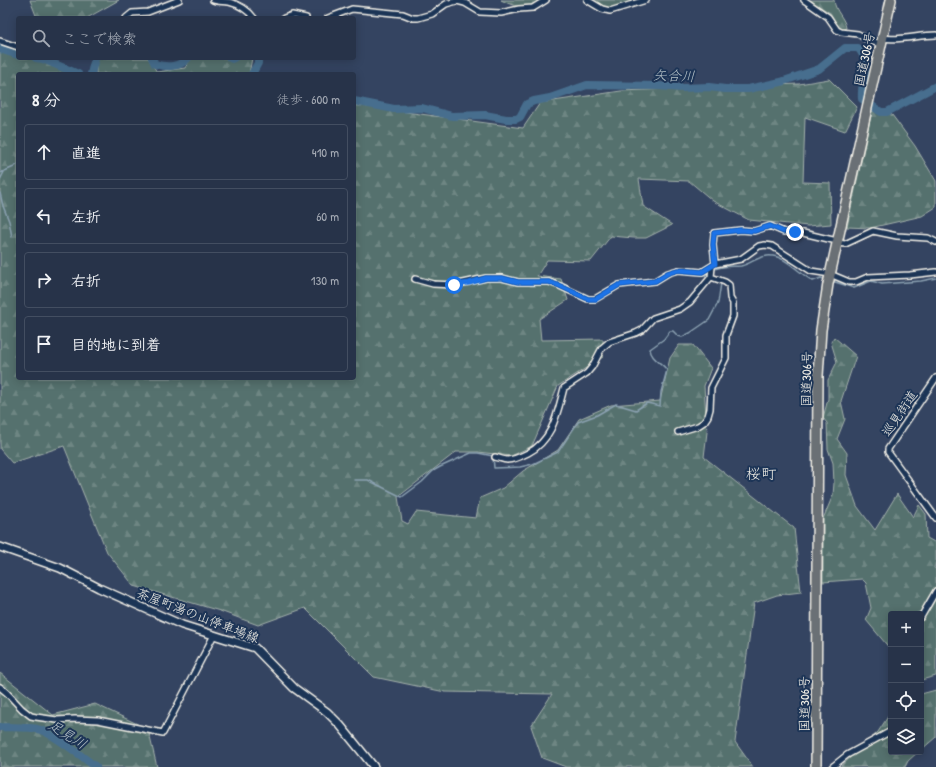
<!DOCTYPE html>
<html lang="ja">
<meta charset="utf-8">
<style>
:root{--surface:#273349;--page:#333f53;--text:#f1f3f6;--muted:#a4aab4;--line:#434e61}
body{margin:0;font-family:"Patrick Hand","Klee One",sans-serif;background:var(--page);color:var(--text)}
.controls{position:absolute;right:12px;bottom:12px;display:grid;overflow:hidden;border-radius:4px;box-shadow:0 2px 10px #0003}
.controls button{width:36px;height:36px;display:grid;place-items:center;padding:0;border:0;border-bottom:1px solid var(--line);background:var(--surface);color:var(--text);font:20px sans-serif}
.stop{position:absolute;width:12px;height:12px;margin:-9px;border:3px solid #1a73e8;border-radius:50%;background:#fff}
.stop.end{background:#1a73e8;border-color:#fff;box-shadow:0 1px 4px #0008}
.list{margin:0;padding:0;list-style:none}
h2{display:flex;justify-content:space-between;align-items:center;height:52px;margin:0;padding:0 16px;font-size:17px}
h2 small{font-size:13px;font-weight:400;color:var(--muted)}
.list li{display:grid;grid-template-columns:26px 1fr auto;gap:12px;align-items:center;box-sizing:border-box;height:56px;margin:0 8px 8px;padding:0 8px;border:1px solid var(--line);border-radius:4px}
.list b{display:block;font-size:15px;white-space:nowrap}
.list em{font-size:13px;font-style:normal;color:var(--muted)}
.icon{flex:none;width:22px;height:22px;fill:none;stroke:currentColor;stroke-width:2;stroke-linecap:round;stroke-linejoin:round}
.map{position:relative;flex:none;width:936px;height:767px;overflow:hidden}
.search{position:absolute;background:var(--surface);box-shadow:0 2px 10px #0003;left:16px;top:16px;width:340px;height:44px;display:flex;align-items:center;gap:10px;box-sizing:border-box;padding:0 14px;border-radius:4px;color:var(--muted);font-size:15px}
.panel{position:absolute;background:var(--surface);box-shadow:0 2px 10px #0003;left:16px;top:72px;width:340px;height:308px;border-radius:4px}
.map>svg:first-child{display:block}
</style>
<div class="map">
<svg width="936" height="767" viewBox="0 0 936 767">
<defs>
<pattern id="forest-firs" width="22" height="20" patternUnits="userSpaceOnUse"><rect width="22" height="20" fill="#55716e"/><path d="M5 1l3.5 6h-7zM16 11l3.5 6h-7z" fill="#6e8683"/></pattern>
</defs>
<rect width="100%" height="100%" fill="#344461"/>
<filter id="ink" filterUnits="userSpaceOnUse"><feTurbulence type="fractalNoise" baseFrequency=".025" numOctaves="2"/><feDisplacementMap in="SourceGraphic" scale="8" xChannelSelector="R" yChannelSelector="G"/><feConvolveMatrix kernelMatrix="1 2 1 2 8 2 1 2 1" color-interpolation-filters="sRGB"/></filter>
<g filter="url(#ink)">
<path fill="url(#forest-firs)" stroke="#a4b1ab" d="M30 0H119L87 18H37Z
M501 0H543C527 10 517 8 501 0Z
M591 0H641L612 9 602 7Z
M810 0H834C835 12 845 18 846 28L844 29 838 27 833 21 834 19 830 13Z
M0 44 18 51V58H38L81 74H18V378H354V105L523 128 540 103 621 91 799 84 829 79 857 107 845 131 805 117 803 182 830 183 831 224 808 226 749 220 713 201 689 181 639 179 643 206 672 225 646 238H634L611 236 591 261 547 260 537 276 561 279 568 300 539 319 541 340 603 339V357L558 386 532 446 511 456 478 452H456L398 497 402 521 408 524 416 512 476 518 480 498 503 488 523 471 558 450 579 419 611 405 660 401 670 358 679 345H693L711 368 704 386 707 432 704 457 794 528 801 592 777 595 754 603 735 742 753 767H566L542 758 531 726 552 694 445 692 374 677 305 608 258 625 220 611 134 586 107 552 64 446 12 463 0 449Z
M96 58H148L157 72 185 68 191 58H252L249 74H96Z
M872 111 892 115 915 146 936 181V207L922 216 870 228 847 227Z
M834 337 856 356 841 401 845 419 837 439 847 453 846 475 857 506 875 530 897 494 913 517 919 505 926 514 927 538 936 543V561L934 568 936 569V676L921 680V614H891V650L866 620 871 608 866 583 862 579 823 582V519L833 495 834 483 833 463 828 449 827 423 823 418 828 399V380L837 362 831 342Z
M0 673 53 715 95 704 148 729 157 767H0Z
M936 690V737L921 750V694Z
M891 712V752H918L908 761 905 767H840L878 732Z"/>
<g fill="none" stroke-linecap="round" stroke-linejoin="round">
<path stroke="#8ca2b2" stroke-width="1.5" d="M0 173 14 167 18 164
M0 180 4 172
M0 193 3 206 9 221 12 237
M713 270C723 265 731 267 741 266 750 264 757 257 767 256 785 254 798 273 813 281L821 278 826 280
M708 278 705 276 710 271
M832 281 854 288 871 281 882 284 921 281 936 278
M354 480H368L402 497 422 482 433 471 440 467 471 453H478L493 456 494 468 520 467 533 464 558 452 578 422 597 415 616 404 636 410 647 403 660 406 661 392 667 370C661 362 651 359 650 349L664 339 670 331H673L678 336 682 337 690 333 709 320 718 303 721 283 711 280"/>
<path stroke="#466e8e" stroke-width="8" d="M0 49 18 55
M36 58 43 59 78 74
M152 58 155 64C167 68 180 67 188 58
M230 58 232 59 234 58
M91 74 95 58
M252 74 258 63V58
M354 101 394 109 422 108 452 116 485 115 506 119H516L520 117 527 104 534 101 550 98 587 85 659 86 682 88 709 87 725 89H748L781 82 819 69 845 48H858C872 61 860 82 862 99L881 112H887L936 86
M0 727C13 728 28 726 41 730 57 736 81 756 96 767"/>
<g stroke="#f4f1e8" stroke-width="8">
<path id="street" d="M213 0C218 2 223 1 229 2 239 4 249 11 254 18
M587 0 602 9 610 11 646 0
M804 0 828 17 837 30 841 32 858 34 870 41 881 44
M126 18 132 13 148 12 179 0
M284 18 292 15 306 18
M328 18 352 9 403 14 413 18H418L432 14 446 4 457 1 465 3 480 12 501 13 519 9 533 8 546 0
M882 38C900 41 918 35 936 35
M0 41 18 47
M837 243 845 244 873 231 897 236 928 238 936 242
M715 264 713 245 714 233 741 230 754 231 770 226 784 232 803 233 837 241
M415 279 433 284 454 285 486 278H502L518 282H549L560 286 588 299H595L619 285 655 281 668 273 678 270 702 272 715 264 741 259 759 246 765 245 772 246 811 271 830 274 849 282H856L868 277 910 275 936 272
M936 378 888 449V452L936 518
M678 432 698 426 704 422 708 416 710 409 711 388 726 358V335L733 316V303L730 298 729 285 725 282 711 277
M495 457C499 458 504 460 507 460 514 460 522 456 528 453 553 440 557 414 564 388L587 373 592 367 602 348 609 342 636 333 642 330 653 318 680 309 690 302 711 277 712 267
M921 617 936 591
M0 687 7 693 22 709 31 716 36 717 57 720 75 719 98 720 163 733 214 635
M832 767 847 755 891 731"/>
</g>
<g stroke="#f4f1e8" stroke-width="10">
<path id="secondary" d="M0 547 60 568 99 588 182 625 255 648 294 688 327 712 340 725 374 767"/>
</g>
<g stroke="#f4f1e8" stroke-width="12">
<path id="highway" d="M816 767 818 376 821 330 828 284 891 0"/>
</g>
<use href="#street" stroke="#1d3557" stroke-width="5"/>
<use href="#secondary" stroke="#1d3557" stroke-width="7"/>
<use href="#highway" stroke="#6b7074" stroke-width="9"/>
</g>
</g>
<g fill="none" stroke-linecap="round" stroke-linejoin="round" filter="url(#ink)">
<path stroke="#1a73e8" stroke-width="5" d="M454 285 469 283 486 278H502L518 282H549L560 286 588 299H596L619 285 655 281 668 273 678 270 702 272 715 264 713 245 714 233 741 230 754 231 770 226 784 232H795"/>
</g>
<g text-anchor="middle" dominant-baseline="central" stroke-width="4" stroke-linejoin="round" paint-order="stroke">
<g font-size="13" fill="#f4f1e8" stroke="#1d3557">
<text transform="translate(864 59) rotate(-78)">国道306号</text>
<text transform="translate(806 379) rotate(-89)">国道306号</text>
<text transform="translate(899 413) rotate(-56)">巡見街道</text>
<text transform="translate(198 615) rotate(21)">茶屋町湯の山停車場線</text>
<text transform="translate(804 704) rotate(-90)">国道306号</text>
</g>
<g font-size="14" font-style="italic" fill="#b7c3c8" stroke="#1d3557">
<text transform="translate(674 75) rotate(2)">矢合川</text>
<text transform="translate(68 734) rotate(32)">足見川</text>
</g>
<g font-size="15" fill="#f4f1e8" stroke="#1d3557">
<text x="761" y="473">桜町</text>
</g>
</g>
</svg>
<div class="controls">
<button>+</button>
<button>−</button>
<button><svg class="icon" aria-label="locate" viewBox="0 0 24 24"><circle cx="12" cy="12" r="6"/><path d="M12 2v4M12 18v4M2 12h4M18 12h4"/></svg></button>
<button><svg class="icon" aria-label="layers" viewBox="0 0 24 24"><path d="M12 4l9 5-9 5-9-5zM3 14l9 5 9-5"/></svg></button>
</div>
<div class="stop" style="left:454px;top:285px"></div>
<div class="stop end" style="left:795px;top:232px"></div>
<div class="search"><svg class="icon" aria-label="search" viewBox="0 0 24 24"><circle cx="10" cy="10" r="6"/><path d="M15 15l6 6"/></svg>ここで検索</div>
<section class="panel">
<h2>8 分<small>徒歩 · 600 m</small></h2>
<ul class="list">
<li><svg class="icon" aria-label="ahead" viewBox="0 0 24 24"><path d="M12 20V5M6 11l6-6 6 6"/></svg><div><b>直進</b></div><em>410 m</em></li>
<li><svg class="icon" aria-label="left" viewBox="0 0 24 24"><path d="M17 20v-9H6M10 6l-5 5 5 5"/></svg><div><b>左折</b></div><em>60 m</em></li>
<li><svg class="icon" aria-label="right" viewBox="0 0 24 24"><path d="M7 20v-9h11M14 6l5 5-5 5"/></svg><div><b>右折</b></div><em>130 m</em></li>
<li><svg class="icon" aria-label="arrive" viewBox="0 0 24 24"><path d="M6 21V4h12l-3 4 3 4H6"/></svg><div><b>目的地に到着</b></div></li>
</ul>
</section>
</div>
